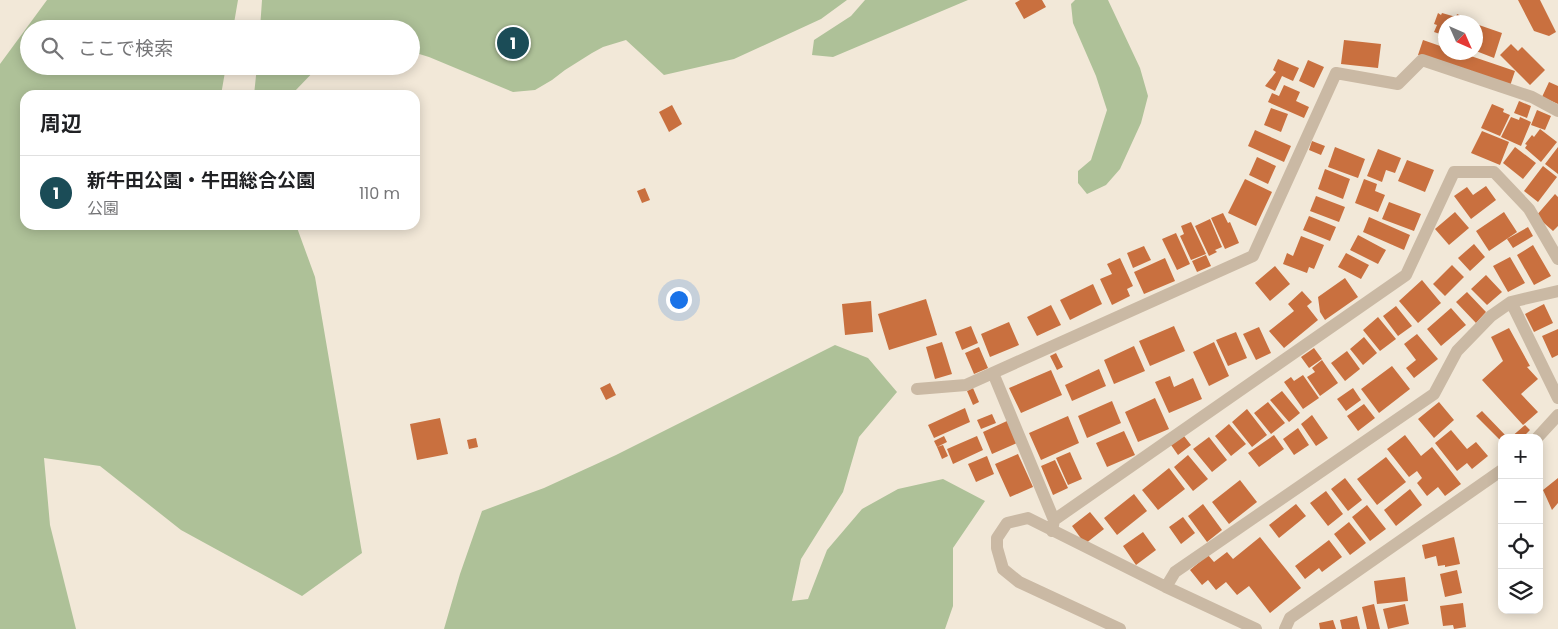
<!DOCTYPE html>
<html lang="ja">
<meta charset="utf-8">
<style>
:root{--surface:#fff;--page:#f2f2f2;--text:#202124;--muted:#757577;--line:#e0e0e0;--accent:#1b4c57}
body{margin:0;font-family:Poppins,"Noto Sans JP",sans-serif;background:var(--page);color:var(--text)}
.controls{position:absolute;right:15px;bottom:15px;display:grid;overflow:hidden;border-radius:10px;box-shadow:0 2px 12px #0003}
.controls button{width:45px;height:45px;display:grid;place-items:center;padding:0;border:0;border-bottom:1px solid var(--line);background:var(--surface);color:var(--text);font:25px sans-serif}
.compass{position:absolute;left:1438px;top:15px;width:45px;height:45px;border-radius:50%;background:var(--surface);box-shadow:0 2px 12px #0003;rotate:135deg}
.you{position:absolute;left:678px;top:299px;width:18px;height:18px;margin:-12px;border:4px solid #fff;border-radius:50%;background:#1a73e8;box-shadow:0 0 0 8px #1a73e833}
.badge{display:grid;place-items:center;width:32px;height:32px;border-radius:50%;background:var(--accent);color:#fff;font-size:16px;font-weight:700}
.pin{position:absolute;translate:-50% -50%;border:2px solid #fff;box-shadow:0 1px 5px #0006}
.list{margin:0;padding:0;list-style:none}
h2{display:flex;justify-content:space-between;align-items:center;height:65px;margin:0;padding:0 20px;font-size:21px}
h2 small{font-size:16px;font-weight:400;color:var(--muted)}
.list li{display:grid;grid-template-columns:32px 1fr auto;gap:15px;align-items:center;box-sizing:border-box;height:75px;padding:0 20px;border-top:1px solid var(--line)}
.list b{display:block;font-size:19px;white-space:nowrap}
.list p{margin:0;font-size:16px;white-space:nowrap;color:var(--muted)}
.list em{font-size:16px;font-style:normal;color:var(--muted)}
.icon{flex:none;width:28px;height:28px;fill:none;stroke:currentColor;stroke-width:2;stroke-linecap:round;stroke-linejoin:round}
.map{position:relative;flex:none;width:1558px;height:629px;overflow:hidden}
.search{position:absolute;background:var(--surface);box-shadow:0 2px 12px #0003;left:20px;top:20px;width:400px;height:55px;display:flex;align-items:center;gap:12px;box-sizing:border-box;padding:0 18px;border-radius:28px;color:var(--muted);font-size:19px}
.panel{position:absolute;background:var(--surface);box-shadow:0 2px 12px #0003;left:20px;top:90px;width:400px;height:140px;border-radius:15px}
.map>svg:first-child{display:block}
</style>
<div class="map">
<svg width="1558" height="629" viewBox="0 0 1558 629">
<rect width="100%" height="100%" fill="#f2e8d8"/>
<path fill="#aec198" d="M47 0H238L233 29H29V66H226L221 95H25V225H296L315 277 362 553 302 596 181 530 100 466 44 458 50 525 76 629H0V64Z
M262 0H847L821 19 734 59 664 75 626 40 603 47 592 53 565 70 552 80 535 90 513 92 429 57 416 53 411 54V29H260Z
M865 0H968L833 57 812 55 814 40 851 16Z
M1075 0H1108L1140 68 1148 96 1141 123 1120 169 1106 185 1087 194 1078 183V171L1091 160 1107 110 1096 76 1073 23 1071 4Z
M257 66H319L294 92V95H254Z
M835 345 868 358 897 392 859 437 843 492 801 559 792 601 808 599 827 550 862 509 898 489 943 479 985 501 953 548V606L945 629H444L460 574 482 511 544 488 616 455Z"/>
<path fill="#c9703f" d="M1020 0H1042L1046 7 1024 19 1015 3Z
M1518 0H1540L1556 32 1549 36 1534 31Z
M1438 13 1441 15 1442 13 1456 17 1457 14 1466 18 1465 21 1470 22H1446V41L1438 39 1440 34 1434 32 1437 25 1434 24Z
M1476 24 1502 33 1494 58 1476 51Z
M1344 40 1381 44 1378 68 1341 64Z
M1423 40 1446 48V52H1459L1515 71 1510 86 1418 55Z
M1511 44 1518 51 1522 47 1545 70 1530 85 1500 55Z
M1278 59 1299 68 1293 81 1282 76 1275 91 1265 86 1276 72 1273 70Z
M1308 60 1324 67 1314 88 1299 81Z
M1549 82 1558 86V104L1542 97Z
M1284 85 1300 92 1296 101 1309 107 1304 118 1268 102 1272 93 1279 96Z
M1519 101 1531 106 1527 118 1514 113Z
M1492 104 1504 109 1503 112 1510 115 1500 136 1481 128Z
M672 105 682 124 669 132 659 112Z
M1271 108 1288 114 1281 132 1264 125Z
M1537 110 1551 116 1545 130 1531 125Z
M1511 117 1519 120 1520 117 1531 122 1521 146 1501 137Z
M1540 129 1557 142 1541 162 1525 148 1527 145 1525 144 1532 135 1534 137Z
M1255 130 1291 146 1284 162 1248 146Z
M1482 131 1509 142 1500 165 1471 153Z
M1312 141 1325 146 1321 155 1309 150Z
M1335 147 1365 159 1358 178 1328 167Z
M1515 147 1536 163 1523 179 1503 163Z
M1558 147V174L1545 164Z
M1378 149 1401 158 1395 173 1386 170 1382 182 1367 176Z
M1257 157 1276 166 1268 184 1249 175Z
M1407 160 1434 170 1425 192 1398 181Z
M1543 166 1557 177 1538 202 1524 191Z
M1325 169 1350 179 1343 199 1318 189Z
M1245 179 1272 192 1256 226 1228 213Z
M1364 179 1377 184 1375 191 1385 195 1378 212 1355 203Z
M1486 186 1496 200 1471 219 1454 196 1467 187 1473 195Z
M645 188 650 200 642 203 637 191Z
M1555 194 1558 197V226L1553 231 1536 216Z
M1316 196 1345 207 1339 222 1310 211Z
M1389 202 1421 214 1414 231 1382 219Z
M1455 212 1469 228 1449 245 1435 229Z
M1504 212 1517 232 1489 251 1476 231Z
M1223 213 1228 223 1230 222 1239 243 1225 249 1211 218Z
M1309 216 1336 227 1330 241 1303 230Z
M1369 217 1410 235 1404 250 1363 232Z
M1210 219 1222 247 1215 250 1217 252 1209 256 1195 226Z
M1191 222 1206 254 1191 260 1180 236 1184 234 1181 226Z
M1528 227 1533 236 1513 248 1507 239Z
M1176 233 1190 264 1177 270 1162 239Z
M1358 235 1386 250 1378 264 1350 250Z
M1301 236 1324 245 1314 269 1309 267 1307 273 1283 264 1287 253 1293 256Z
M1474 244 1485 257 1470 271 1458 258Z
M1533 245 1551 276 1534 285 1517 255Z
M1144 246 1151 260 1133 268 1127 253Z
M1346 253 1369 265 1361 279 1338 267Z
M1206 255 1211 266 1197 272 1192 261Z
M1510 257 1525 283 1508 292 1493 266Z
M1120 258 1133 286 1127 289 1130 296 1112 305 1100 279 1112 274 1107 264Z
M1165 258 1175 281 1144 294 1134 272Z
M1452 265 1464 277 1445 296 1433 284Z
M1275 266 1290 284 1270 301 1255 283Z
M1486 275 1502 292 1487 305 1471 289Z
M1345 278 1358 297 1325 320 1320 312 1318 297Z
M1422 280 1441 303 1418 323 1399 301Z
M1093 284 1102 304 1070 320 1060 300Z
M1302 291 1312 302 1307 306 1318 320 1284 348 1269 331 1294 311 1288 304Z
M1467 292 1486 312 1476 323 1456 302Z
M926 299 937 335 889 350 878 314Z
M871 301 873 332 845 335 842 304Z
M1544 304 1553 323 1534 332 1525 314Z
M1051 305 1061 325 1037 336 1027 317Z
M1396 306 1412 326 1398 336 1383 316Z
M1451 308 1466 325 1441 346 1427 329Z
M1378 317 1396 339 1380 351 1363 330Z
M1009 322 1019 345 990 357 981 334Z
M971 326 978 343 962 350 955 332Z
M1174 326 1185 351 1150 366 1139 341Z
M1259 327 1271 353 1256 360 1243 334Z
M1509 328 1530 366 1527 367 1538 379 1521 394 1538 412 1523 425 1482 380 1503 361 1491 337Z
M1558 329V355L1552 358 1542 336Z
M1236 332 1247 358 1228 366 1216 340Z
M1417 334 1438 359 1414 378 1406 368 1416 360 1404 344Z
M1364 337 1377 353 1363 365 1350 349Z
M942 342 952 374 935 379 926 347Z
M1214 342 1229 376 1209 386 1193 352Z
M1134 346 1145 371 1114 384 1104 360Z
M979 347 988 368 974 374 965 353Z
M1314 348 1322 359 1309 368 1301 357Z
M1347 351 1360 369 1345 381 1331 363Z
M1056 353 1063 367 1057 370 1050 356Z
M1322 360 1338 383 1320 396 1307 377 1315 372 1312 368Z
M1392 366 1410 389 1379 413 1361 389Z
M1099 369 1106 386 1072 401 1065 385Z
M1051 370 1062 395 1021 413 1009 388Z
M1303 375 1319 398 1303 409 1284 382 1291 377 1294 381Z
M1170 376 1174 387 1193 378 1202 399 1169 413 1155 382Z
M610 383 616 395 606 400 600 388Z
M973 388 979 402 973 405 967 391Z
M1353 388 1361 400 1346 411 1337 399Z
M1282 391 1300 413 1289 422 1270 400Z
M1155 398 1169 429 1138 442 1125 412Z
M1112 401 1121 423 1087 438 1078 416Z
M1268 402 1285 423 1271 434 1254 413Z
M1439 402 1454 420 1434 438 1418 419Z
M1364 404 1375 418 1358 431 1347 416Z
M965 408 970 422 934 438 928 425Z
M1247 409 1267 435 1252 447 1232 422Z
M1482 411 1508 438H1502V442L1476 416Z
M992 414 996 423 981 429 977 420Z
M1312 415 1328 438 1316 446 1301 424Z
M1068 416 1079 443 1041 460 1029 433Z
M440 418 448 454 417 460 410 424Z
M1007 421 1017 443 992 454 983 432Z
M1229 424 1246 444 1231 456 1215 436Z
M1525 425 1530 430 1522 438H1510Z
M1298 428 1309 445 1294 455 1283 439Z
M1451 430 1467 449 1476 442 1488 456 1472 469 1467 463 1457 471 1435 443Z
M1124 431 1135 455 1107 467 1096 443Z
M1274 435 1284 449 1259 467 1248 453Z
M1405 435 1421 456 1432 447 1461 484 1445 496 1438 487 1427 496 1417 483 1422 478 1417 471 1409 477 1387 449Z
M944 436 947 442 937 447 934 441Z
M977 436 983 450 953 464 947 449Z
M1184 436 1191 445 1178 455 1171 445Z
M1209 437 1227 460 1212 472 1193 449Z
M476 438 478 447 469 449 467 440Z
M943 445 948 456 942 459 937 447Z
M1070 452 1082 479 1068 485 1056 458Z
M1018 454 1033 487 1010 497 995 464Z
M1188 455 1208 479 1193 491 1174 467Z
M987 456 994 474 976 482 968 464Z
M1386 457 1406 482 1377 505 1357 479Z
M1055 460 1068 488 1053 495 1041 466Z
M1169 468 1185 489 1158 510 1142 490Z
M1345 478 1362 500 1348 511 1331 489Z
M1558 478V503L1552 510 1543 490Z
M1240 480 1257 502 1229 524 1212 502Z
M1410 489 1422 505 1396 526 1384 510Z
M1326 491 1343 514 1328 526 1310 503Z
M1134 494 1147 511 1117 535 1104 518Z
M1203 504 1222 530 1207 542 1188 516Z
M1296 504 1306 516 1279 538 1269 525Z
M1367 505 1386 529 1370 541 1352 517Z
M1090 512 1104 529 1085 544 1072 526Z
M1183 517 1195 533 1181 544 1169 527Z
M1349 522 1366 543 1350 555 1334 534Z
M1143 532 1156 550 1136 565 1123 546Z
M1260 537 1301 588 1270 613 1249 586 1237 595 1226 582 1216 590 1208 580 1202 585 1190 570 1208 555 1214 562 1227 552 1233 559Z
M1454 537 1460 564 1445 567V565L1438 566 1436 556 1425 559 1422 545Z
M1329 540 1342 557 1322 572 1319 568 1305 579 1295 566Z
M1457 570 1462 593 1445 597 1440 574Z
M1405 577 1408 601 1377 604 1374 581Z
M1463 603 1466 627 1454 629 1453 625 1443 626 1440 606Z
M1374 604 1380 629H1367L1362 607Z
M1405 604 1409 624 1388 629 1383 609Z
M1357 616 1360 629H1342L1340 620Z
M1333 620 1336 629H1320L1319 623Z"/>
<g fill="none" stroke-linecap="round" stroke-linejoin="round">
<path stroke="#cab9a4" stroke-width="12" d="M1511 302 1558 398
M993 373 1054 520
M917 389 966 385 1253 256 1336 73 1398 84 1422 60 1532 97 1558 111
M1537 438 1558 415
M1052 531 1054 520 1406 275 1454 172H1494L1529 209 1558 259
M1166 587 1175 572 1434 394 1457 351 1491 316 1511 302 1558 291
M1120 629 1019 582 1003 569 997 548V538L1007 523 1028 518 1166 587 1256 629
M1285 629 1290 618 1502 470"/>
</g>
</svg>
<div class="controls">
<button>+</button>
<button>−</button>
<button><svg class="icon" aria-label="locate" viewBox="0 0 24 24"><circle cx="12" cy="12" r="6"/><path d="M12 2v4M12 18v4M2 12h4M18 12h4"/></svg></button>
<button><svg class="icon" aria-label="layers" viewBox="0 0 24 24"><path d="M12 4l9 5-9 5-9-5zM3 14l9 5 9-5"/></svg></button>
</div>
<svg class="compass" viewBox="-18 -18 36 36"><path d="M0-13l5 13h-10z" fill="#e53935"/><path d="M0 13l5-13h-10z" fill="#757577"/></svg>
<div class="you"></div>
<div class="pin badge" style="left:513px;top:43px">1</div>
<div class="search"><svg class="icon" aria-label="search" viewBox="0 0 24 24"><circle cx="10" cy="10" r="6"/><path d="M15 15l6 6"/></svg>ここで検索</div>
<section class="panel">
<h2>周辺<small></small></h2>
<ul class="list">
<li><span class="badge">1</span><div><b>新牛田公園・牛田総合公園</b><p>公園</p></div><em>110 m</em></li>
</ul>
</section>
</div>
